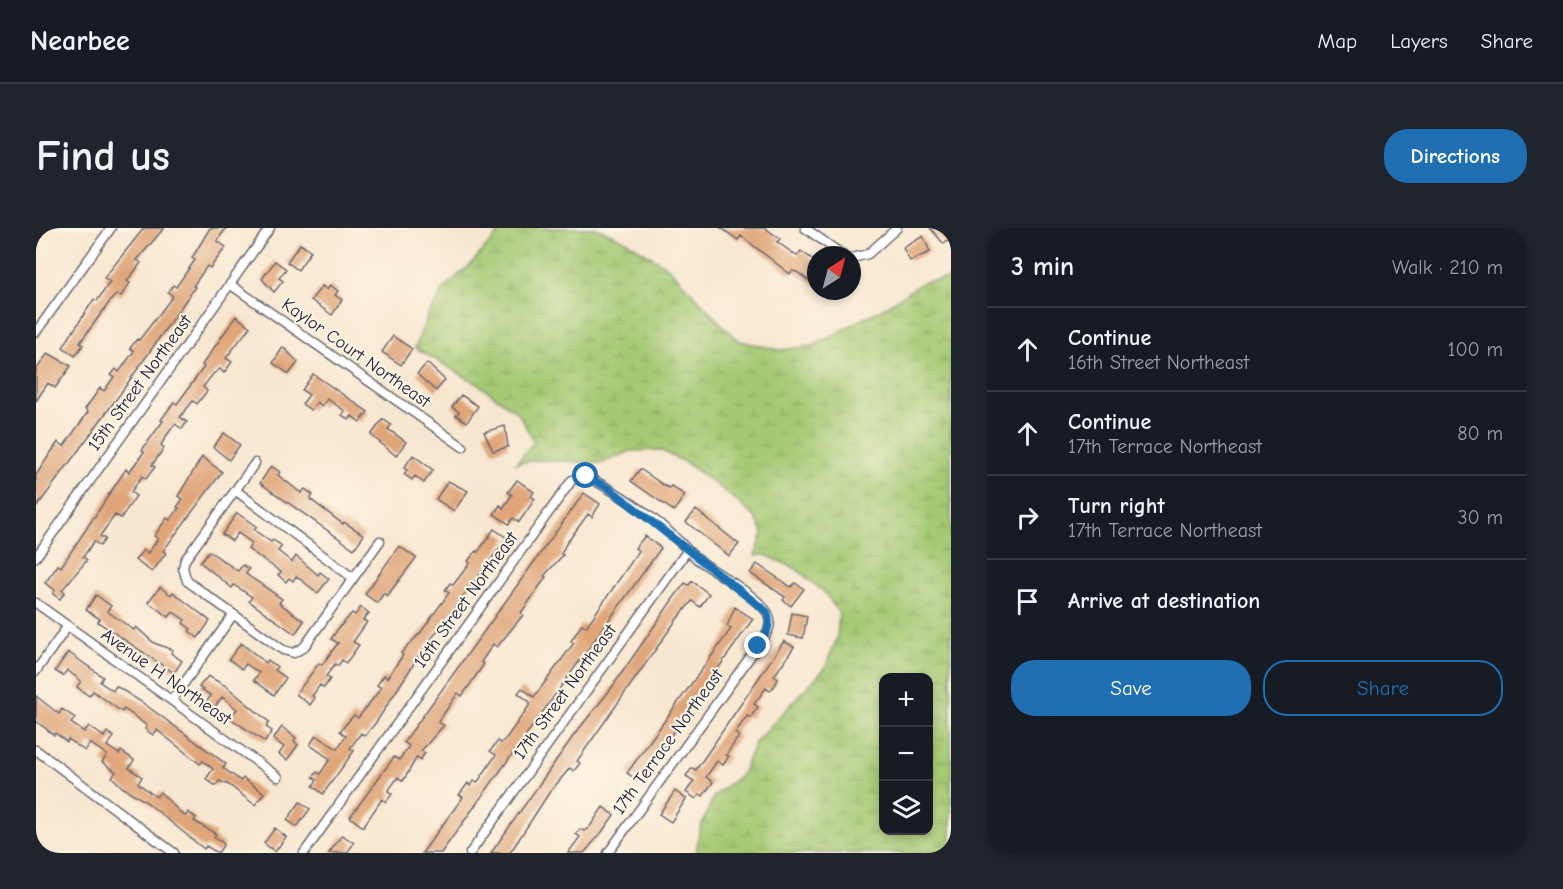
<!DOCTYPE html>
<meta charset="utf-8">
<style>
:root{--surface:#171b24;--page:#20242c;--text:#f1f3f6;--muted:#9ea1a6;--line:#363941;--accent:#1f6fb2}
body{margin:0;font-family:"Comic Neue",sans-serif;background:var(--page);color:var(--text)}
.controls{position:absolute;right:18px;bottom:18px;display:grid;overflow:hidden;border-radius:12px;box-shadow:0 3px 9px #0003}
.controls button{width:54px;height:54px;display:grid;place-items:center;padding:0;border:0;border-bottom:2px solid var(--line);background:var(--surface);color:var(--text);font:30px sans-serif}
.compass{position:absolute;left:771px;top:18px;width:54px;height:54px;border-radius:50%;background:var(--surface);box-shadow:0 3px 9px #0003;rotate:36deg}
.stop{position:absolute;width:18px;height:18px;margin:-14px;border:4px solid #1f6fb2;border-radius:50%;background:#fff}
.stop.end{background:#1f6fb2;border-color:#fff;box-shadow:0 2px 6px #0008}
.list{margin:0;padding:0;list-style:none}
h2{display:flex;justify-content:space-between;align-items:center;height:78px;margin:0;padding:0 24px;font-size:26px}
h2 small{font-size:20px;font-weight:400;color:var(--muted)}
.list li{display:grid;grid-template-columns:39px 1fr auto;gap:18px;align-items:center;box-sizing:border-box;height:84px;padding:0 24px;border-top:2px solid var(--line)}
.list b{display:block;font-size:22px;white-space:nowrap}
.list p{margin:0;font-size:20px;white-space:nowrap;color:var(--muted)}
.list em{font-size:20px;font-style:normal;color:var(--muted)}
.actions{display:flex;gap:12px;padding:18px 24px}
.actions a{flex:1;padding:14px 0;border:2px solid var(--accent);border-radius:24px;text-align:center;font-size:21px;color:var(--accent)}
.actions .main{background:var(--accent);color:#fff}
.icon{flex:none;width:33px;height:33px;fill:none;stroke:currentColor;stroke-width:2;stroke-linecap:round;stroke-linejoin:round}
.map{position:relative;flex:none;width:915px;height:625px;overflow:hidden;border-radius:24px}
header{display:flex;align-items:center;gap:36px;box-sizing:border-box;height:84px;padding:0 30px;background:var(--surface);border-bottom:2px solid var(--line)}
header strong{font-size:28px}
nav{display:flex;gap:33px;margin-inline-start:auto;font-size:21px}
.intro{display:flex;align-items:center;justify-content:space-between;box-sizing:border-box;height:144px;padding:0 36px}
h1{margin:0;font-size:42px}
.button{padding:15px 27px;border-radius:24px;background:var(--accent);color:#fff;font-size:21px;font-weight:700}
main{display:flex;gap:36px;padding:0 36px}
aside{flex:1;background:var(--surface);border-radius:24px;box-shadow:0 3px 9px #0003}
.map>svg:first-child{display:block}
</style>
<header>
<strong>Nearbee</strong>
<nav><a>Map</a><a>Layers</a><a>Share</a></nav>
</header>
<div class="intro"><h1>Find us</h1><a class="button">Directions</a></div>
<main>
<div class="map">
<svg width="915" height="625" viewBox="0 0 915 625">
<defs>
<pattern id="wetland-marsh" width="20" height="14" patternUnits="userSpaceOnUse" patternTransform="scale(1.5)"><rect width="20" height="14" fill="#a5c973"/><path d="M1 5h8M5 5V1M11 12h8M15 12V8" fill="none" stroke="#8eac64"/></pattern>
</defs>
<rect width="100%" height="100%" fill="#fcf5e5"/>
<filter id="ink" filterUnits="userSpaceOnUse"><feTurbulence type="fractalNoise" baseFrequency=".0167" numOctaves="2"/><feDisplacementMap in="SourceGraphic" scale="12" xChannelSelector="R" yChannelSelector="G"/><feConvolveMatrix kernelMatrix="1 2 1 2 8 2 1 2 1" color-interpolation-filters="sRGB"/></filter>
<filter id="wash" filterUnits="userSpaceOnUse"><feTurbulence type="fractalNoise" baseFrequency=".008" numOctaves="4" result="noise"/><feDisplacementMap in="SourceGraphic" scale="24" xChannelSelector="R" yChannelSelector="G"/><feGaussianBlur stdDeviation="1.35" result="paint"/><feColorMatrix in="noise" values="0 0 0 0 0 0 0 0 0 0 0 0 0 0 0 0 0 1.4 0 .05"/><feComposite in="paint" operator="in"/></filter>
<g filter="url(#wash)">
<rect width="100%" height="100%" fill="#f8e7d0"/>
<path fill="url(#wetland-marsh)" stroke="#647657" stroke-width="1.5" fill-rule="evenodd" d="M467 0H561L587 11 633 40 689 100 704 113 744 122 777 118 851 78 887 54 915 50V625H660L663 604 678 568 706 546 719 515 789 440 801 410 803 385 789 365 759 340 729 327 719 328 727 305 720 290 690 264 650 235 624 222 595 223 566 235 504 232 480 235 498 214 482 185 442 156 379 120 392 87 410 58 435 36ZM848 449H892V602H848Z"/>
<g id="blocks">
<path fill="#dfa478" d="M108 0H128L101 32 105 35 91 53 94 55 85 68 81 66 75 72 48 109 44 115 47 117 39 128 27 119 58 71 61 73 74 54 68 50Z
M174 0H190L181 13 190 19 174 40 171 38 157 58 159 59 84 166 0 280V247L22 214 28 218 52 184 49 181 57 170 64 160 68 163 78 149 75 147 80 141 83 144 98 123 94 120 101 111 103 112 107 107 137 68 132 64 137 57 140 59 159 32 156 30Z
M685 0H729L744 11 741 14 761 28 765 23 780 34V58L761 44 756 43 754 46 705 8 702 12Z
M894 0H915V10L908 16Z
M887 8 894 24 874 33 867 20Z
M264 16 275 23 262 42 251 34Z
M239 33 250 41 243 50 247 53 238 64 226 51Z
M294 57 302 63 299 67 306 72 296 87 275 72 286 58 291 62Z
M200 88 214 99 190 130 196 134 188 145 184 141 177 146 167 159 171 163 161 176 157 173 144 189 151 194 146 201 139 196 131 207 125 217 128 220 116 237 119 239 110 251 106 248 95 264 100 268 85 290 79 287 64 308 69 311 64 318 58 313 47 329 51 332 26 362 29 364 24 371 17 366 19 362 9 355 22 337 25 339 90 241 93 244 108 224 106 222 127 193 125 192 138 174 141 176 168 139 166 137Z
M357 108 376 121 365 137 346 124Z
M247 119 262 134 253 146 237 135Z
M12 125 35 138 19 160 12 155 0 173V142Z
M391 135 409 152 400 163 381 146Z
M277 146 332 184 324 194 316 188 313 192 306 187 309 183 291 171 286 178 281 174 275 182 266 176 273 167 266 162Z
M425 167 442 178 431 194 420 187 423 184 416 179Z
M347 191 355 197 352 201 370 214 360 228 335 207Z
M469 198 472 219 457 223 448 204Z
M188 205 204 217 193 232 177 219Z
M377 227 397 242 388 255 379 248 376 252 368 246 371 242 368 240Z
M166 229 186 244 127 323 130 325 116 344 99 332 107 322 112 325 122 311 118 308 131 290 134 292 143 280 141 279 147 271 142 268Z
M235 238 244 244 242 247 265 265 269 261 277 267 274 271 307 296 308 294 328 307 318 321 224 255Z
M604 241 629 258 633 260 635 258 649 267 638 283 595 253Z
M481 252 498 264 495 268 499 271 483 294 477 290 473 296 458 286 464 277 467 280 476 267 472 264Z
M412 253 432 263 418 283 400 271Z
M548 265 564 276 556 289 552 286 530 316 525 326 527 327 508 348 510 349 485 385 487 387 461 419 457 416 445 434 448 436 426 468 422 465 402 494 408 497 385 523 389 525 384 532 381 529 367 553 362 549 352 563 356 566 350 574 346 571 327 599 314 589 358 529 363 532 373 518 368 514Z
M660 282 703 316 693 328 650 294Z
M201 285 221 299 218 302 235 314 237 312 246 318 242 323 256 334 260 328 282 347 284 344 293 351 282 365 260 348 257 353 253 350 250 354 242 347 245 344 212 321 216 315 202 305 196 313 186 306Z
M458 301 471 310 384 426 341 493 329 508 325 505 314 520 318 523 287 566 277 558 281 552 277 549 281 544 284 546 294 531 274 517 280 507 301 521 310 508 304 503 318 487 322 490 336 472 345 460 341 457 348 447 351 450 367 427 365 425 385 404 413 365 409 362 414 355 417 357 434 335 432 333 440 323 442 324Z
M609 308 625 320 405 625H386L427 569 423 567 432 555 434 558 438 553 441 555 460 527 454 523 462 513 465 515 471 509 495 475 482 465 486 460 498 469 538 415 535 413 546 396 550 399 603 323 599 320Z
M363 318 380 330 351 368 348 365 341 375 329 366Z
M173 323 202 343 207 337 213 341 210 346 246 371 243 375 268 393 259 406 213 373 216 369 198 357 196 360 164 334Z
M721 336 755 359 759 355 768 361 755 378 747 372 749 369 714 345Z
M656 353 673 366 664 379 656 373 641 391 541 533 544 535 538 543 534 540 513 565 474 625H455L538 507 574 462 637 371 649 355 653 357Z
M124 359 135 367 137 364 174 393 162 410 153 403 155 401 147 395 149 392 137 384 133 389 112 374Z
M60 367 75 378 71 383 85 393 98 402 100 399 118 415 137 422 135 425 146 433 138 445 62 394 64 391 50 382Z
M325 379 333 385 327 392 331 394 317 414 323 417 310 435 306 432 302 438 299 436 290 448 294 451 288 460 284 457 276 468 279 470 274 477 260 466 283 435 286 437 302 415 295 411 301 402 316 385 319 387Z
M699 379 717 391 603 553 591 545 695 401 691 398Z
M756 385 771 388 767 410 752 407Z
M748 413 758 419 738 448 742 451 739 457 734 463 730 460 718 476 722 479 714 490 711 488 699 505 703 508 690 527 693 528 687 537 681 533 670 549 677 554 667 568 664 566 660 571 650 564 658 553 650 548 656 540 660 542Z
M205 415 230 435 232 432 241 439 239 442 250 450 238 467 218 452 223 445 210 436 206 441 193 431Z
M32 424 67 449 64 454 77 463 80 458 107 475 190 536 187 540 205 553 207 550 228 565 219 577 193 557 183 553 180 558 170 551 177 541 167 533 164 536 121 502 117 507 109 501 111 498 94 485 88 481 86 484 57 463 53 468 41 459 45 453 31 442 27 448 19 443Z
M172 448 190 458 233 494 230 499 236 503 229 514 194 490 201 481 186 469 178 480 170 474 175 468 163 459Z
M0 468 23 486 26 481 39 490 35 495 48 504 53 498 68 509 71 504 78 509 71 518 83 526 85 523 98 532 93 540 106 549 102 555 120 569 124 564 145 585 150 588 152 584 160 590 158 593 180 606 178 609 188 616 182 625 170 618 168 621 109 573 86 559 76 549 80 544 66 534 71 527 54 515 49 523 32 511 31 514 19 505 18 507 0 493Z
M246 499 260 510 258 513 262 517 251 532 243 526 248 519 237 511Z
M639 563 650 571 635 594 623 586Z
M264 574 274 581 261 599 251 592Z
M567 579 578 587 566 604 548 625H532L544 609 540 606 544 601 548 603 553 600Z
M239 600 250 609 239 624 228 615Z
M306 607 318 615 311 625H293Z"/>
</g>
</g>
<g filter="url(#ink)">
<use href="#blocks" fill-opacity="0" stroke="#6d676f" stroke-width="1.5"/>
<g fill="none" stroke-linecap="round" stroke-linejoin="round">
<g stroke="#6d676f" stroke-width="11">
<path id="street" d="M769 0 807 27
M816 30 832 26 861 0
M195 57 427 219
M0 104 75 0
M219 235 149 332 147 340 151 353 247 422 258 425 268 419 344 313
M199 262 317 350
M0 329 234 0
M0 375 242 549
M0 443 31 399
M136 472 197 387
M0 522 138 625
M268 625 536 252 550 248C583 265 618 289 645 315 650 320 655 326 661 331 679 344 720 367 731 384 739 397 729 408 722 418L572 625
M434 625 651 323"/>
</g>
<use href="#street" stroke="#fff" stroke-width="8"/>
</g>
</g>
<g fill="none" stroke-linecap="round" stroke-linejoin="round" filter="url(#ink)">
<path stroke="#1f6fb2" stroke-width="8" d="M550 248 574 261 731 384C736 398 730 406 722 418"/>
</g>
<g text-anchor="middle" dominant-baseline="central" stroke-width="4.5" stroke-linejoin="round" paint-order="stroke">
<g font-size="18" fill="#22223b" stroke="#fcf5e5">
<text transform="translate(320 125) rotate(35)">Kaylor Court Northeast</text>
<text transform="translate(104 155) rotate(-54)">15th Street Northeast</text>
<text transform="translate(430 372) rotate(-54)">16th Street Northeast</text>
<text transform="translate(130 449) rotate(35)">Avenue H Northeast</text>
<text transform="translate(529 464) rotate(-54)">17th Street Northeast</text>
<text transform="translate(632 514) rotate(-54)">17th Terrace Northeast</text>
</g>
</g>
</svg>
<div class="controls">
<button>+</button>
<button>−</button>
<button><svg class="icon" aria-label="layers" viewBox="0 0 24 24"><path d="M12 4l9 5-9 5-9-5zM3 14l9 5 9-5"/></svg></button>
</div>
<svg class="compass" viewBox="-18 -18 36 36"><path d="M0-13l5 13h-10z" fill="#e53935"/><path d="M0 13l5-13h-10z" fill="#9ea1a6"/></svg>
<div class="stop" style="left:550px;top:248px"></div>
<div class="stop end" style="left:722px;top:418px"></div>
</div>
<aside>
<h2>3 min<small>Walk · 210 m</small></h2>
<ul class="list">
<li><svg class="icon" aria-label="ahead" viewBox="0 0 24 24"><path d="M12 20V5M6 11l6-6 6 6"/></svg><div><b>Continue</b><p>16th Street Northeast</p></div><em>100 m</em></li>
<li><svg class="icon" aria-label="ahead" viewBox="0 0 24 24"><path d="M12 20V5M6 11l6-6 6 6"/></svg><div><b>Continue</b><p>17th Terrace Northeast</p></div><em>80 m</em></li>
<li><svg class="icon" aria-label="right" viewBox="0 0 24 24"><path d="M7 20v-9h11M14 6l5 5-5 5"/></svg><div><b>Turn right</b><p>17th Terrace Northeast</p></div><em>30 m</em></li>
<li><svg class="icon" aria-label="arrive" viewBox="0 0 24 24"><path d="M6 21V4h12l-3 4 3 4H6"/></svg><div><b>Arrive at destination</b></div></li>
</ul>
<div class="actions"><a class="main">Save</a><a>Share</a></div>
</aside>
</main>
